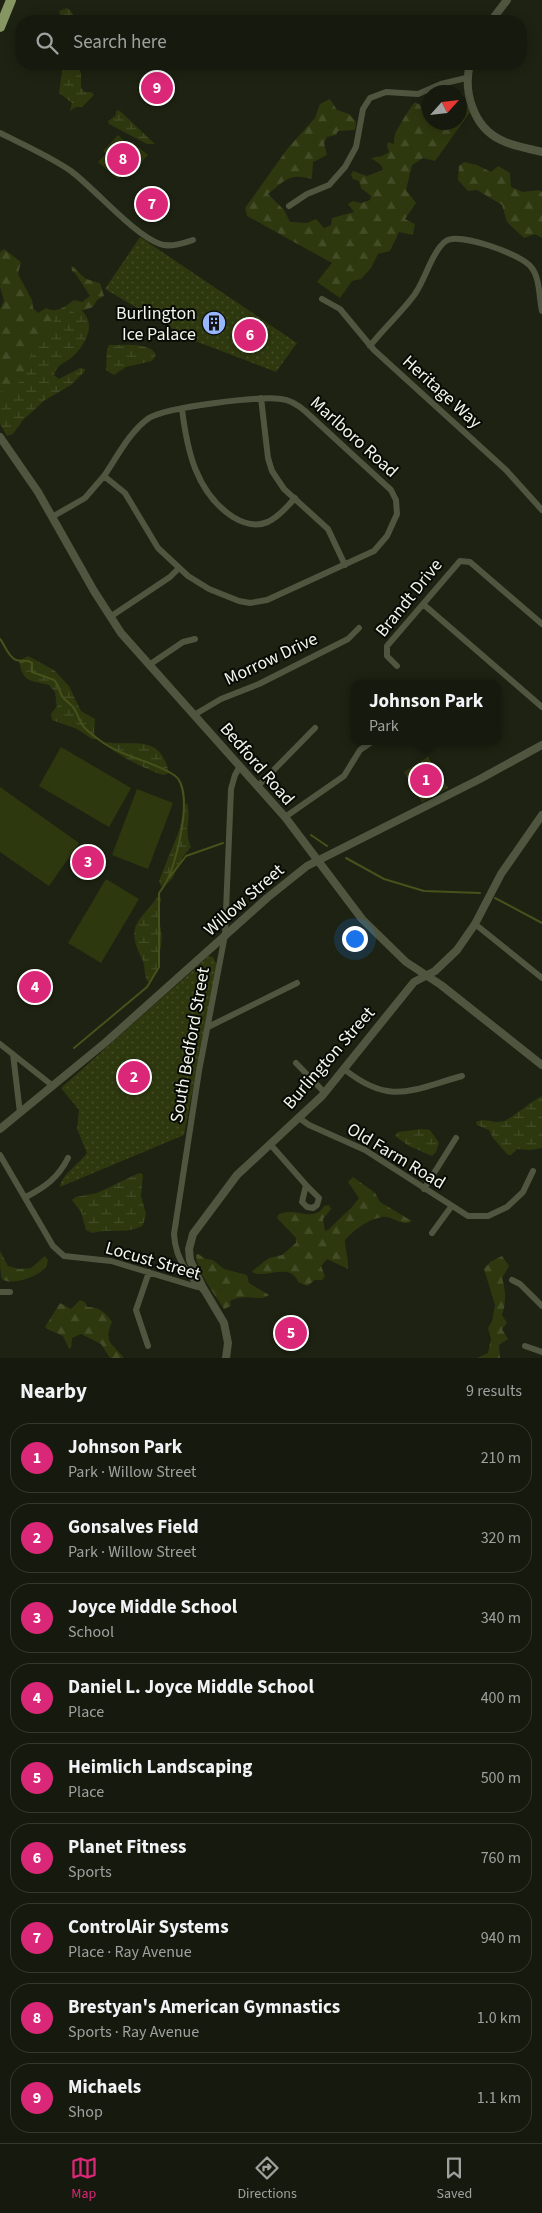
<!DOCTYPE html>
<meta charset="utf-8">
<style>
:root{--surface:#161a0e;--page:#23271c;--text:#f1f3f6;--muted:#9ea19e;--line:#35382e;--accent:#db2777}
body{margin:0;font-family:"Source Sans 3",sans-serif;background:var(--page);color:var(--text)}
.compass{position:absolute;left:422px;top:85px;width:45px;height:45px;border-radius:50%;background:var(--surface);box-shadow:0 2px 12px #0003;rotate:63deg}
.you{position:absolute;left:354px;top:938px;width:18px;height:18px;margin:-12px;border:4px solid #fff;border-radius:50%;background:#1a73e8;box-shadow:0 0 0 8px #1a73e833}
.badge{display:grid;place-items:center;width:32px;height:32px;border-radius:50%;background:var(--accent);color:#fff;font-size:16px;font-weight:700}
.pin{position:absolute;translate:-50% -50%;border:2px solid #fff;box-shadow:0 1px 5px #0006}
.popup{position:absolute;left:351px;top:680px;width:150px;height:65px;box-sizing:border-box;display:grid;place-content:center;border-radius:10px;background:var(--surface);filter:drop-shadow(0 1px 4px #0005);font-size:16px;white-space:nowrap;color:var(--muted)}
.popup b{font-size:19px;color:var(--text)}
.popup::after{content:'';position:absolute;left:50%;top:100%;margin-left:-10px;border:10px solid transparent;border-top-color:var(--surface)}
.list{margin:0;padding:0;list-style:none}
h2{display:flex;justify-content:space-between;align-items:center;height:65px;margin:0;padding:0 20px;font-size:21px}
h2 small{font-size:16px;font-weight:400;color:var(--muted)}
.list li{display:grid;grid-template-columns:32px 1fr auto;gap:15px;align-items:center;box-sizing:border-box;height:70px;margin:0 10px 10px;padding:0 10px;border:1px solid var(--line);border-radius:20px}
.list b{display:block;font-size:19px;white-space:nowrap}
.list p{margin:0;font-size:16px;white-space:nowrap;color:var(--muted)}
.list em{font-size:16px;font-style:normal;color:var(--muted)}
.icon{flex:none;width:28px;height:28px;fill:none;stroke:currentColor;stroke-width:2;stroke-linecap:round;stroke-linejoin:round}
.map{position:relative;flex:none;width:542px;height:1358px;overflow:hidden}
.search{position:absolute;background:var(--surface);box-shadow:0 2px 12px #0003;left:15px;right:15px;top:15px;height:55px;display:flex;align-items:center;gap:12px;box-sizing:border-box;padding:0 18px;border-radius:20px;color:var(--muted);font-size:19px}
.sheet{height:785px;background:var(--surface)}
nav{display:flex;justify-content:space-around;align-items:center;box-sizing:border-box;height:70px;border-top:1px solid var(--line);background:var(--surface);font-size:14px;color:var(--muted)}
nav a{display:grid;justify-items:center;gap:2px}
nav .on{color:var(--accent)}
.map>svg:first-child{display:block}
</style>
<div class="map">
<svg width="542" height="1358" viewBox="0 0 542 1358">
<defs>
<pattern id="forest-firs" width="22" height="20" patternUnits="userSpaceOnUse" patternTransform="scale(1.25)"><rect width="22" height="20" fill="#2e380f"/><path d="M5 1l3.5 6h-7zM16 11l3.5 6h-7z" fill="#424c26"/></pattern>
<pattern id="wetland-marsh" width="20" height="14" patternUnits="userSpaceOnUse" patternTransform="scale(1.25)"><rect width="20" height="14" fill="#2e380f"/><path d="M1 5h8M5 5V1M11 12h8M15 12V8" fill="none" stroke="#424c26"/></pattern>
<pattern id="park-dots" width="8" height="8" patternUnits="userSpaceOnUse" patternTransform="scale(1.25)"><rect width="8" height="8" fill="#2e380f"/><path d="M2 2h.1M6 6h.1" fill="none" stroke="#424c26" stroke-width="1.8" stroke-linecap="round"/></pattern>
</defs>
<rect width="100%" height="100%" fill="#1d2212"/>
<path fill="#2e380f" d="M118 135 129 145 132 142 148 155 130 175 125 171 118 179 98 162 106 154 103 151Z
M61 747 131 788 109 827 39 786Z
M0 787 79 843 49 886 0 852Z
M137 789 173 803 148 869 112 855Z
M106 879 139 899 101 963 68 943Z"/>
<path fill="url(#forest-firs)" d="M454 88 463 94 470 112 435 161 423 158 412 165 406 190 416 203 405 219 415 224 413 235 399 232 390 251 378 254 371 268 361 279 352 281 340 298 317 282 332 263 247 216 245 208 288 148 315 118 320 104 330 99 337 110 349 114 356 122 355 130 338 131 336 135 327 137 324 143 327 155 313 162 312 179C289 173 286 180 268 194L284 210 290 222 307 223 316 219 324 228 331 225 332 218 354 212 348 204 353 201 361 203 370 200 371 196 361 188 359 181 353 179 351 175 353 171 367 176 383 170 381 165 371 158 382 156 389 152 387 146 388 142 394 144C394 141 394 138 395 135 396 130 412 105 415 102L420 105 424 117 429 115 430 122H460V92H449Z
M464 162 477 165 491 172 498 166 510 173 511 187 523 192 539 190 542 192V238L535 234 524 238 507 222 502 205 477 190 468 191 458 180 459 166Z
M4 249 21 262 18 274 32 300 33 308 38 313 46 308C58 314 65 306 74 300L82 302 90 296 75 273 72 271 71 265 86 279 100 283 104 296 97 300 93 307 81 311 0 416V309L4 301 0 287V252Z
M353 1177 375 1193 380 1202 412 1221C402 1228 393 1215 382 1217 367 1220 355 1229 345 1240 345 1251 349 1258 348 1269L327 1259 321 1266 325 1276 322 1280H315L307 1286 298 1282C291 1262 267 1278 254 1273L252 1271 269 1258 282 1255 296 1243V1238L277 1218 278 1215C292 1205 314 1224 324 1206L329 1205 331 1209 323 1219 325 1231 328 1230 352 1207 359 1198 348 1182Z
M0 1251 8 1266 19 1269 31 1268 45 1256 48 1260C47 1264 47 1267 43 1270 36 1277 11 1286 2 1279 0 1274 0 1258 0 1251Z
M198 1254 206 1259 213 1260 224 1269 247 1275 249 1283 269 1295C258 1303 246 1292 230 1301L231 1306 224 1309C215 1295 197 1272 196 1255Z
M502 1256 509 1266 502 1278C506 1290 506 1304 502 1315L507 1323 502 1329 508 1339 499 1345 500 1358H477L488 1353 491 1339 488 1328 492 1321 495 1305 484 1269 490 1262Z
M80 1300 85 1302 87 1307C99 1306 106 1313 112 1322 103 1342 112 1343 124 1358H110L101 1344 81 1334 72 1338 71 1348 69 1349 63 1336 47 1329 45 1327 60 1303 71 1309Z"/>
<path fill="url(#wetland-marsh)" d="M67 8 70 10 77 21H62L59 11Z
M63 64H77L81 74V88L85 92H91L94 95 82 107H76L70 111 72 103 59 93Z
M117 110 120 111 155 144H147L109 124 108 121 115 116Z
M74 307C80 308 83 311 86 316 95 329 82 349 71 358 64 363 56 366 54 375L59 379 80 368 85 369V371L71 385 45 400 23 420 13 434 7 436 0 424V387L6 398 20 381 28 367 34 344 51 330 55 315 58 314 66 320H69L70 310Z
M109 345C122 345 151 342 156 355L152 361 126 367 114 375 106 370 107 349Z
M28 656 54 670 69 686 81 711 95 719 94 733 97 739H92L77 729 52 720 51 714 57 706 55 692 49 685C30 680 23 683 19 661Z
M104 742C133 747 160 732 169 773L164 775C153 773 108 751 104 742Z
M187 803C192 819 183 830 191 847L182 858 172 879 162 888 159 881 180 828 184 806Z
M159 895 161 900 158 912 162 937 161 946 156 973 148 982C143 975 146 966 142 959 124 924 141 921 159 895Z
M542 1096V1148L531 1150 517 1149 511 1155H508L493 1138 489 1130 477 1125 476 1122C484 1117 495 1124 504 1121 512 1118 530 1102 542 1096Z
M422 1129 430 1130 439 1143 436 1152 432 1156 409 1146 395 1136 398 1132Z
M139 1173 143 1174 141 1196 146 1214 143 1225C129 1235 108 1228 92 1233L86 1230 81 1212 72 1200 76 1197 97 1193Z"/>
<path fill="url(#park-dots)" d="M140 237 297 343 276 372 190 339 105 289Z
M428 757 448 788 422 802 404 772Z
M209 956 213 957 217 965 184 1135 60 1187C61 1175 79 1164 87 1153L77 1129 79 1110 61 1088Z"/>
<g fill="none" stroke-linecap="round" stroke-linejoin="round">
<path stroke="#45521b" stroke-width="2" d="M0 639C5 645 8 657 16 660 22 662 27 659 32 663V672L54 680C59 685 59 690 62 696 65 701 70 703 73 707 78 713 79 722 84 727 89 733 98 739 105 744 126 758 153 761 174 775 196 789 176 868 164 886
M311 835 327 846
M346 858 384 879 424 891 480 893
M169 878 186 856 223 843
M495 898 542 923
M74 1048 147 987 159 967V893L164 886"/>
<path stroke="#4f553f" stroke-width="6" d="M0 133C24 145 49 156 71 171 96 190 133 234 160 244 169 248 184 243 193 240
M289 206 307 194 329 185 345 167 356 147 363 109 370 98 386 92 418 94 441 84 466 78
M322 299 340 309 374 350 506 470 542 510
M370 346C384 328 402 312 415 294 421 285 425 275 429 266 433 258 438 246 446 241 459 232 521 254 531 267 540 277 539 298 542 311
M261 398 268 458 272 471 284 489 328 529 345 565
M182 409C187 450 196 493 233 517 261 534 276 520 295 498
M52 517 85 498 104 476 125 493 158 548 188 576 209 589 239 601 250 603 267 600 374 551 387 536 397 514 396 500 391 490 305 411C298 405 291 400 281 399 259 396 167 407 149 418 130 431 117 457 104 476
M423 604 542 707
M110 617 170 577 178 569
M149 665 183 642 195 639
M397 666 387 656V646L460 561 470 562 542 624
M194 715 221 699 259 684 348 639 359 628
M258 786 315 728
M285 817 344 776 360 750 373 741
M475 924 542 978
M208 1027 297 983
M0 1044 53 1086
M13 1054 20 1113
M296 1063 324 1092
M344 1069C390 1106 411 1090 462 1076
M299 1118 309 1125 365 1150 468 1216H488L507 1207 523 1192 533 1171
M270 1144 306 1185 302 1202 307 1207 313 1208 317 1205 319 1198 306 1185
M0 1155 53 1246 64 1256 111 1261 197 1287
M424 1189 456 1138
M26 1197C45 1187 58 1178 68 1158
M432 1233 451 1207
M512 1280 520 1284 542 1306
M203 1290C187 1275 175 1256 174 1234L199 1071 225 935 231 789 235 775 240 766
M0 1292H10
M148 1346 136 1310 149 1272
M525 1346 542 1352"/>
<path stroke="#4f553f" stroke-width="8" d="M491 21 507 0
M470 64C463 91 473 127 501 140 514 147 528 148 542 152
M0 437 38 492 94 591 121 633 285 817 362 919 406 962 441 985 542 1065
M0 1129 106 1042 267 898 307 866 480 779 542 745
M226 1358 228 1343 224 1323 202 1286 190 1260 189 1249 193 1234 237 1175 322 1096 414 982 435 971 457 950 475 924 501 874 542 815"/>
<path stroke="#869662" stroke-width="10" d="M0 27 11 0"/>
</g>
<defs>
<g id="building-disc" transform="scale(1.25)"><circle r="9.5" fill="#98b6fd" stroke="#080a05"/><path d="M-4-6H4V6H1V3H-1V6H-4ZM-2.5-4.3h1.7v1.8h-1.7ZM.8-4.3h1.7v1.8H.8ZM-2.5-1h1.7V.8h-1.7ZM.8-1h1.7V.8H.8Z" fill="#111"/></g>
</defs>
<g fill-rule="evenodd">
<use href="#building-disc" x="214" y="323"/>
</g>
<g text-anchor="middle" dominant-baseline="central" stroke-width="4" stroke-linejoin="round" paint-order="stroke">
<g font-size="18" fill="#f1f5ea" stroke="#080a05" text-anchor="end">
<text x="196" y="313">Burlington<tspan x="196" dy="21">Ice Palace</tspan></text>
</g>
<g font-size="18" fill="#f1f5ea" stroke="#080a05">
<text transform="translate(442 392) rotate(42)">Heritage Way</text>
<text transform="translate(354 437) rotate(42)">Marlboro Road</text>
<text transform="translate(409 598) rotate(-51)">Brandt Drive</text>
<text transform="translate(271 659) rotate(-25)">Morrow Drive</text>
<text transform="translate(257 764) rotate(49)">Bedford Road</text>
<text transform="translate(244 900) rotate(-41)">Willow Street</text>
<text transform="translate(190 1045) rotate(-80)">South Bedford Street</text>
<text transform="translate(329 1058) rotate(-49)">Burlington Street</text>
<text transform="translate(396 1156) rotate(31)">Old Farm Road</text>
<text transform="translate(153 1261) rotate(16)">Locust Street</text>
</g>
</g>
</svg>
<svg class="compass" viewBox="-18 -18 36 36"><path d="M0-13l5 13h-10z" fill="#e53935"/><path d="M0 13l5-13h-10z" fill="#9ea19e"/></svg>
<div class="you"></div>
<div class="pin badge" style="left:426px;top:780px">1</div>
<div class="popup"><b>Johnson Park</b>Park</div>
<div class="pin badge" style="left:134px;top:1077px">2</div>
<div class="pin badge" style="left:88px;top:862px">3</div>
<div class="pin badge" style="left:35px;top:987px">4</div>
<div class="pin badge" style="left:291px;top:1333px">5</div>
<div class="pin badge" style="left:250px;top:335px">6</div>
<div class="pin badge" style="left:152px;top:204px">7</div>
<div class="pin badge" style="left:123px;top:159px">8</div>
<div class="pin badge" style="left:157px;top:88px">9</div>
<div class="search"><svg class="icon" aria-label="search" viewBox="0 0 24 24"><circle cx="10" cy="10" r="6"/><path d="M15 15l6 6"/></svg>Search here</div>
</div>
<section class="sheet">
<h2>Nearby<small>9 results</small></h2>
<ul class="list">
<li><span class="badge">1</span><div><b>Johnson Park</b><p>Park · Willow Street</p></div><em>210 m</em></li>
<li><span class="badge">2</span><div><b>Gonsalves Field</b><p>Park · Willow Street</p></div><em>320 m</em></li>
<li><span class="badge">3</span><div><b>Joyce Middle School</b><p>School</p></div><em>340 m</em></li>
<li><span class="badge">4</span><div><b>Daniel L. Joyce Middle School</b><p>Place</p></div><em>400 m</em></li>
<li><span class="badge">5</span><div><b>Heimlich Landscaping</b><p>Place</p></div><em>500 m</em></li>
<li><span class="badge">6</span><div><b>Planet Fitness</b><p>Sports</p></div><em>760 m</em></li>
<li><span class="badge">7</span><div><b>ControlAir Systems</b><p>Place · Ray Avenue</p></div><em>940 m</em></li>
<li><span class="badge">8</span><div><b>Brestyan's American Gymnastics</b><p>Sports · Ray Avenue</p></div><em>1.0 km</em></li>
<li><span class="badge">9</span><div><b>Michaels</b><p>Shop</p></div><em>1.1 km</em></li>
</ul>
</section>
<nav>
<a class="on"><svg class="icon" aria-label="map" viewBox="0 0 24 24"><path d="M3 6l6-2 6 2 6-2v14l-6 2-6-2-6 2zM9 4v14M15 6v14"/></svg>Map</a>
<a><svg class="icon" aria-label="directions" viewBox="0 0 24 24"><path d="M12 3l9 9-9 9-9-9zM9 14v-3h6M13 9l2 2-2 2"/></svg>Directions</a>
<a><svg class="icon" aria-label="saved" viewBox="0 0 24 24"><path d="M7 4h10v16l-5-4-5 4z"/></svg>Saved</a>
</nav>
